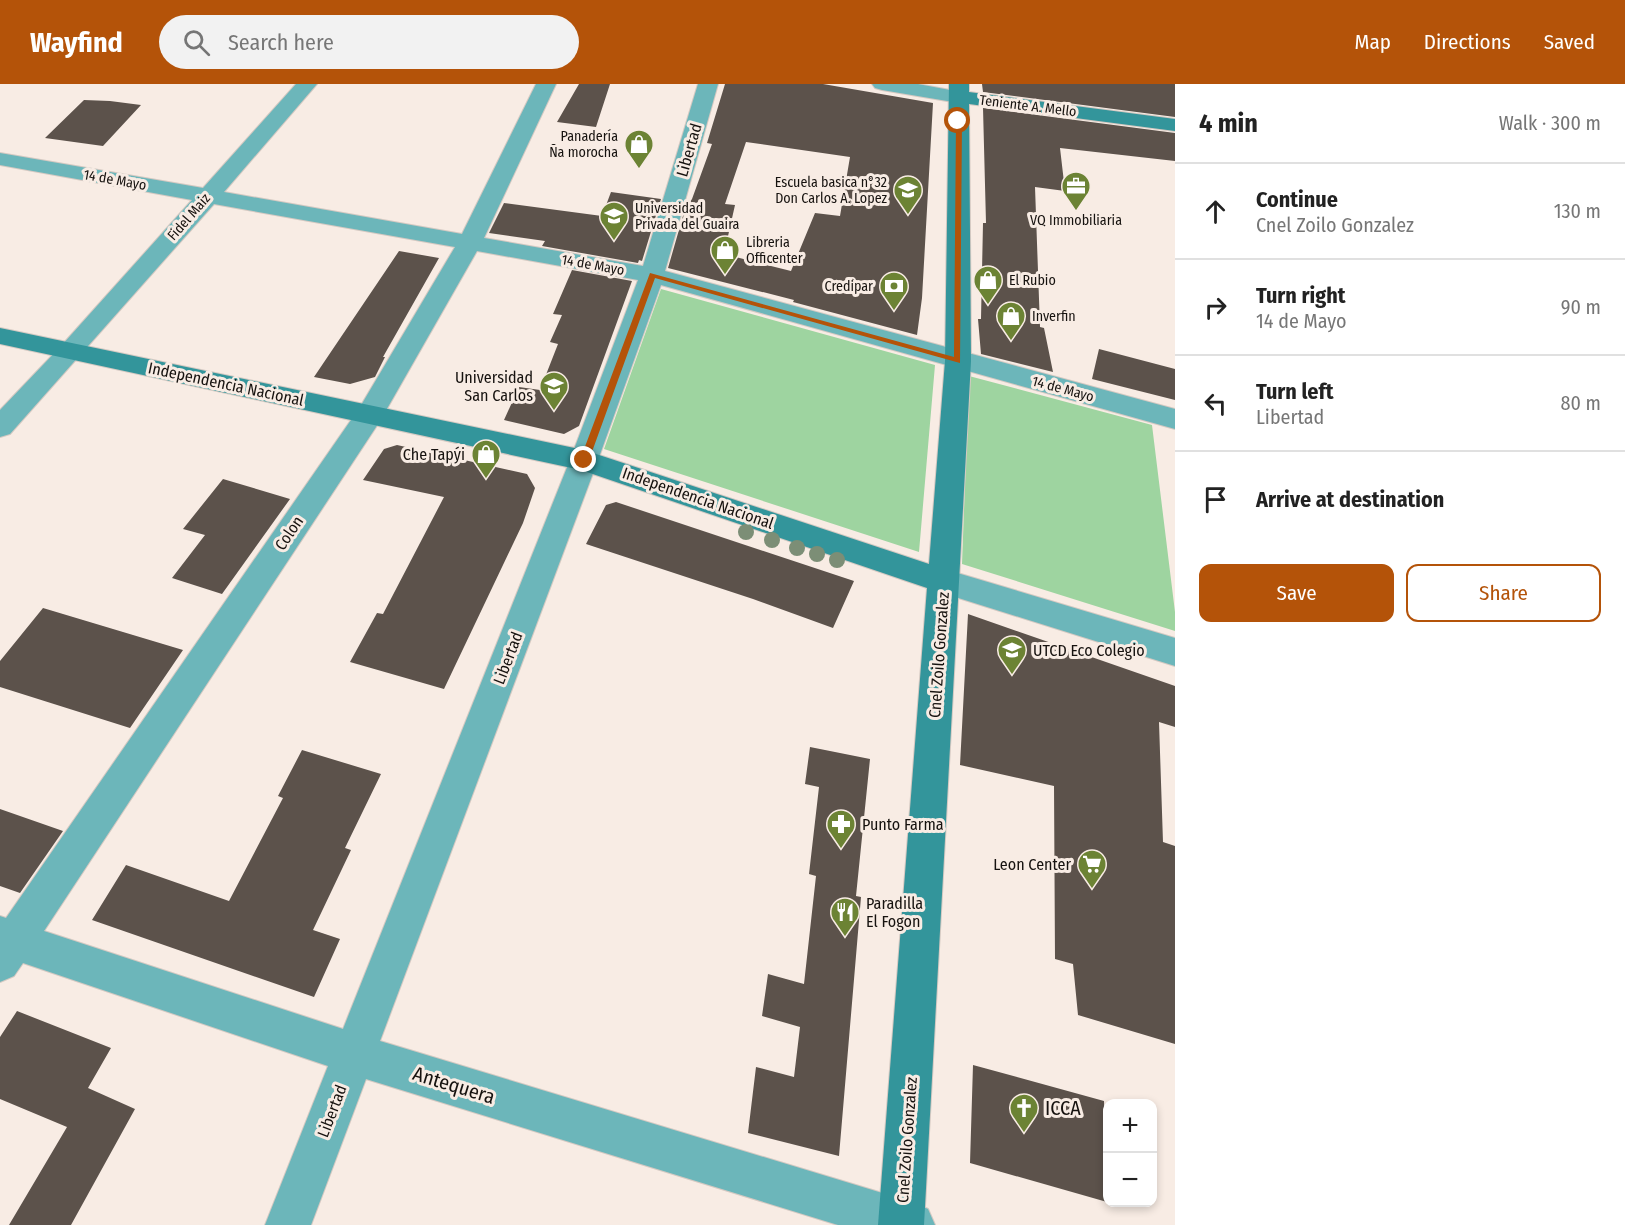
<!DOCTYPE html>
<meta charset="utf-8">
<style>
:root{--surface:#fff;--page:#f2f2f2;--text:#222;--muted:#767676;--line:#e0e0e0;--accent:#b45309}
body{margin:0;font-family:"Fira Sans Condensed",sans-serif;background:var(--page);color:var(--text)}
.controls{position:absolute;right:18px;bottom:18px;display:grid;overflow:hidden;border-radius:12px;box-shadow:0 3px 9px #0003}
.controls button{width:54px;height:54px;display:grid;place-items:center;padding:0;border:0;border-bottom:2px solid var(--line);background:var(--surface);color:var(--text);font:30px sans-serif}
.stop{position:absolute;width:18px;height:18px;margin:-14px;border:4px solid #b45309;border-radius:50%;background:#fff}
.stop.end{background:#b45309;border-color:#fff;box-shadow:0 2px 6px #0008}
.list{margin:0;padding:0;list-style:none}
h2{display:flex;justify-content:space-between;align-items:center;height:78px;margin:0;padding:0 24px;font-size:26px}
h2 small{font-size:20px;font-weight:400;color:var(--muted)}
.list li{display:grid;grid-template-columns:39px 1fr auto;gap:18px;align-items:center;box-sizing:border-box;height:96px;padding:0 24px;border-top:2px solid var(--line)}
.list b{display:block;font-size:22px;white-space:nowrap}
.list p{margin:0;font-size:20px;white-space:nowrap;color:var(--muted)}
.list em{font-size:20px;font-style:normal;color:var(--muted)}
.actions{display:flex;gap:12px;padding:18px 24px}
.actions a{flex:1;padding:14px 0;border:2px solid var(--accent);border-radius:12px;text-align:center;font-size:21px;color:var(--accent)}
.actions .main{background:var(--accent);color:#fff}
.icon{flex:none;width:33px;height:33px;fill:none;stroke:currentColor;stroke-width:2;stroke-linecap:round;stroke-linejoin:round}
.map{position:relative;flex:none;width:1175px;height:1141px;overflow:hidden}
header{display:flex;align-items:center;gap:36px;box-sizing:border-box;height:84px;padding:0 30px;background:var(--accent);color:#fff}
header strong{font-size:28px}
nav{display:flex;gap:33px;margin-inline-start:auto;font-size:21px}
.search{width:420px;height:54px;background:var(--page);display:flex;align-items:center;gap:15px;box-sizing:border-box;padding:0 21px;border-radius:33px;color:var(--muted);font-size:22px}
main{display:flex}
aside{flex:1;background:var(--surface)}
.map>svg:first-child{display:block}
</style>
<header>
<strong>Wayfind</strong>
<div class="search"><svg class="icon" aria-label="search" viewBox="0 0 24 24"><circle cx="10" cy="10" r="6"/><path d="M15 15l6 6"/></svg>Search here</div>
<nav><a>Map</a><a>Directions</a><a>Saved</a></nav>
</header>
<main>
<div class="map">
<svg width="1175" height="1141" viewBox="0 0 1175 1141">
<rect width="100%" height="100%" fill="#f8ece4"/>
<path fill="#9ed4a0" d="M661 205 935 281 919 468 604 365Z
M969 292 1152 341 1175 528V547L962 480Z"/>
<path fill="#5c524b" fill-rule="evenodd" d="M579 0H610L596 43 557 38Z
M725 0H823L933 19 922 214 917 251 793 218 794 216 668 184 687 118H690L692 115 712 60 707 59ZM746 58 850 73 840 132 815 129 791 187 724 170 735 121 725 120Z
M982 0H1175V33L983 8Z
M84 16 110 17 141 21 103 62 45 54Z
M983 24 1175 49V77L1060 64 1065 107 1035 103 1040 243 1044 244 1053 288 981 270 978 235H981L983 139H986Z
M611 108 661 115 642 177 639 176 638 179 542 162 545 157 489 149 504 119 602 132Z
M399 167 439 174 383 273H385L375 293 350 300 314 293Z
M572 186 632 197 579 342 564 350 504 336 519 303 540 306 558 260 550 258 562 231 553 230Z
M1099 265 1175 285V316L1092 295Z
M397 361 527 390 535 404 523 439 444 605 350 578 377 529 383 530 444 413 363 396 384 365Z
M223 395 290 415 222 510 172 494 205 451 183 445Z
M616 418 854 497 833 544 753 515 586 460 606 421Z
M43 524 183 566 130 644 0 603V577Z
M968 530 1175 602V643L1159 638 1163 758 1175 762V960L1078 931 1073 880 1055 875 1054 702 960 681Z
M810 663 870 675 856 812 861 813 839 1072 748 1049 756 983 794 993 800 943 762 932 768 890 804 900 816 792 809 790 819 703 805 700Z
M302 666 381 690 345 764 351 766 313 846 340 855 314 913 92 836 126 781 229 817 283 714 278 712Z
M0 725 63 747 20 809 0 802Z
M17 927 111 964 88 1004 135 1025 71 1141H9L67 1043 0 1015V953Z
M973 981 1104 1017 1107 1118 970 1079Z"/>
<g fill="none" stroke-linecap="round" stroke-linejoin="round">
<g stroke="#d4c9c2" stroke-width="2">
<path id="street" d="M296 0H317L224 108 462 150 536 0H556L484 154 643 182 698 0H718L665 187 1175 325V345L661 201 598 376 380 957 912 1118 928 1125 935 1141H838L366 995 311 1141H265L328 982 23 879 14 892 0 898V832L6 834 360 323 455 163 214 120 10 350 0 353V326L62 261 192 116 0 81V69L203 104ZM477 167 638 196 570 376 343 945 44 847 380 337Z
M872 0H918L966 9 969 13 966 17 959 19 882 6 875 4Z
M944 485 1175 554V582L933 506 928 497 933 488Z"/>
</g>
<g stroke="#d4c9c2" stroke-width="2">
<path id="secondary" d="M949 0H969V8L1175 35V47L969 20 971 277 924 1141H878L927 504 581 386 0 260V244L584 366 929 480 945 277Z"/>
</g>
<use href="#street" fill="#6cb6ba" fill-rule="evenodd"/>
<use href="#secondary" fill="#33959b" fill-rule="evenodd"/>
</g>
<g fill="#7c8e76">
<circle cx="746" cy="448" r="8"/>
<circle cx="772" cy="456" r="8"/>
<circle cx="797" cy="464" r="8"/>
<circle cx="817" cy="470" r="8"/>
<circle cx="837" cy="476" r="8"/>
</g>
<path fill="#b45309" d="M956 35 962 37 960 279 655 194 589 376 581 378 580 376 650 189 954 273Z"/>
<defs>
<g id="shop-pin" transform="scale(1.5)"><path d="M0 17L-7.5 6A9.5 9.5 0 1 1 7.5 6Z" fill="#6c8334" stroke="#f8ece4"/><path d="M-5-2.5h2.3a2.7 3.5 0 0 1 5.4 0H5L5.5 6h-11ZM-1.5-2.5h3a1.5 2.3 0 0 0-3 0Z" fill="#fff"/></g>
<g id="office-pin" transform="scale(1.5)"><path d="M0 17L-7.5 6A9.5 9.5 0 1 1 7.5 6Z" fill="#6c8334" stroke="#f8ece4"/><path d="M-6-3h4V-5.5h4V-3h4V5H-6ZM-1-4.5V-3h2v-1.5ZM-6 0V1H6V0Z" fill="#fff"/></g>
<g id="school-pin" transform="scale(1.5)"><path d="M0 17L-7.5 6A9.5 9.5 0 1 1 7.5 6Z" fill="#6c8334" stroke="#f8ece4"/><path d="M0-5L7-2L0 1L-7-2ZM-4 1L0 2.5L4 1V4Q0 6-4 4Z" fill="#fff"/></g>
<g id="university-pin" transform="scale(1.5)"><path d="M0 17L-7.5 6A9.5 9.5 0 1 1 7.5 6Z" fill="#6c8334" stroke="#f8ece4"/><path d="M0-5L7-2L0 1L-7-2ZM-4 1L0 2.5L4 1V4Q0 6-4 4Z" fill="#fff"/></g>
<g id="bank-pin" transform="scale(1.5)"><path d="M0 17L-7.5 6A9.5 9.5 0 1 1 7.5 6Z" fill="#6c8334" stroke="#f8ece4"/><path d="M-6-4H6V4H-6ZM0-2.3a2.3 2.3 0 1 0 0 4.6a2.3 2.3 0 1 0 0-4.6Z" fill="#fff"/></g>
<g id="pharmacy-pin" transform="scale(1.5)"><path d="M0 17L-7.5 6A9.5 9.5 0 1 1 7.5 6Z" fill="#6c8334" stroke="#f8ece4"/><path d="M-2-6h4v4h4v4h-4v4h-4v-4h-4v-4h4Z" fill="#fff"/></g>
<g id="supermarket-pin" transform="scale(1.5)"><path d="M0 17L-7.5 6A9.5 9.5 0 1 1 7.5 6Z" fill="#6c8334" stroke="#f8ece4"/><path d="M-6-5.5h2.5l.6 2H6L4.5 2H-2.5L-4.4-4H-6ZM-1.5 3.2a1.3 1.3 0 1 0 .1 0ZM3 3.2a1.3 1.3 0 1 0 .1 0Z" fill="#fff"/></g>
<g id="restaurant-pin" transform="scale(1.5)"><path d="M0 17L-7.5 6A9.5 9.5 0 1 1 7.5 6Z" fill="#6c8334" stroke="#f8ece4"/><path d="M-5-6h1v4h1v-4h1v4h1v-4h1v5L-1.5 .5V6h-2V.5L-5-1ZM5-6V6H3V1.5H1.5Q1.5-4 5-6Z" fill="#fff"/></g>
<g id="church-pin" transform="scale(1.5)"><path d="M0 17L-7.5 6A9.5 9.5 0 1 1 7.5 6Z" fill="#6c8334" stroke="#f8ece4"/><path d="M-1.2-6h2.4v3.5h3.3v2.4h-3.3V6h-2.4V-.1h-3.3v-2.4h3.3Z" fill="#fff"/></g>
</defs>
<g fill-rule="evenodd">
<use href="#shop-pin" x="639" y="60"/>
<use href="#office-pin" x="1076" y="102"/>
<use href="#school-pin" x="908" y="106"/>
<use href="#university-pin" x="614" y="132"/>
<use href="#shop-pin" x="725" y="166"/>
<use href="#shop-pin" x="988" y="196"/>
<use href="#bank-pin" x="894" y="202"/>
<use href="#shop-pin" x="1011" y="232"/>
<use href="#university-pin" x="554" y="302"/>
<use href="#shop-pin" x="486" y="370"/>
<use href="#university-pin" x="1012" y="566"/>
<use href="#pharmacy-pin" x="841" y="740"/>
<use href="#supermarket-pin" x="1092" y="780"/>
<use href="#restaurant-pin" x="845" y="828"/>
<use href="#church-pin" x="1024" y="1024"/>
</g>
<g text-anchor="middle" dominant-baseline="central" stroke-width="6" stroke-linejoin="round" paint-order="stroke">
<g font-size="14" fill="#16120f" stroke="#f8ece4">
<text transform="translate(1028 22) rotate(7)">Teniente A. Mello</text>
<text transform="translate(115 96) rotate(10)">14 de Mayo</text>
<text transform="translate(189 133) rotate(-49)">Fidel Maiz</text>
<text transform="translate(593 181) rotate(10)">14 de Mayo</text>
<text transform="translate(1063 305) rotate(15)">14 de Mayo</text>
</g>
<g font-size="14" fill="#16120f" stroke="#f8ece4" text-anchor="start">
<text x="618" y="52" text-anchor="end">Panadería<tspan x="618" dy="16">Ña morocha</tspan></text>
<text x="887" y="98" text-anchor="end">Escuela basica n°32<tspan x="887" dy="16">Don Carlos A. Lopez</tspan></text>
<text x="635" y="124">Universidad<tspan x="635" dy="16">Privada del Guaira</tspan></text>
<text x="1076" y="136" text-anchor="middle">VQ Immobiliaria</text>
<text x="746" y="158">Libreria<tspan x="746" dy="16">Officenter</tspan></text>
<text x="1009" y="196">El Rubio</text>
<text x="873" y="202" text-anchor="end">Credipar</text>
<text x="1032" y="232">Inverfin</text>
</g>
<g font-size="16" fill="#16120f" stroke="#f8ece4">
<text transform="translate(689 66) rotate(-74)">Libertad</text>
<text transform="translate(226 300) rotate(12)">Independencia Nacional</text>
<text transform="translate(698 414) rotate(19)">Independencia Nacional</text>
<text transform="translate(289 449) rotate(-56)">Colon</text>
<text transform="translate(939 571) rotate(-86)">Cnel Zoilo Gonzalez</text>
<text transform="translate(508 574) rotate(-69)">Libertad</text>
<text transform="translate(332 1027) rotate(-69)">Libertad</text>
<text transform="translate(907 1056) rotate(-86)">Cnel Zoilo Gonzalez</text>
</g>
<g font-size="16" fill="#16120f" stroke="#f8ece4" text-anchor="end">
<text x="533" y="293">Universidad<tspan x="533" dy="18">San Carlos</tspan></text>
<text x="465" y="370">Che Tapýi</text>
<text x="1033" y="566" text-anchor="start">UTCD Eco Colegio</text>
<text x="862" y="740" text-anchor="start">Punto Farma</text>
<text x="1071" y="780">Leon Center</text>
<text x="866" y="819" text-anchor="start">Paradilla<tspan x="866" dy="18">El Fogon</tspan></text>
</g>
<g font-size="20" fill="#16120f" stroke="#f8ece4">
<text transform="translate(454 1001) rotate(17)">Antequera</text>
</g>
<g font-size="20" fill="#16120f" stroke="#f8ece4" text-anchor="start">
<text x="1045" y="1024">ICCA</text>
</g>
</g>
</svg>
<div class="controls">
<button>+</button>
<button>−</button>
</div>
<div class="stop" style="left:958px;top:37px"></div>
<div class="stop end" style="left:584px;top:376px"></div>
</div>
<aside>
<h2>4 min<small>Walk · 300 m</small></h2>
<ul class="list">
<li><svg class="icon" aria-label="ahead" viewBox="0 0 24 24"><path d="M12 20V5M6 11l6-6 6 6"/></svg><div><b>Continue</b><p>Cnel Zoilo Gonzalez</p></div><em>130 m</em></li>
<li><svg class="icon" aria-label="right" viewBox="0 0 24 24"><path d="M7 20v-9h11M14 6l5 5-5 5"/></svg><div><b>Turn right</b><p>14 de Mayo</p></div><em>90 m</em></li>
<li><svg class="icon" aria-label="left" viewBox="0 0 24 24"><path d="M17 20v-9H6M10 6l-5 5 5 5"/></svg><div><b>Turn left</b><p>Libertad</p></div><em>80 m</em></li>
<li><svg class="icon" aria-label="arrive" viewBox="0 0 24 24"><path d="M6 21V4h12l-3 4 3 4H6"/></svg><div><b>Arrive at destination</b></div></li>
</ul>
<div class="actions"><a class="main">Save</a><a>Share</a></div>
</aside>
</main>
